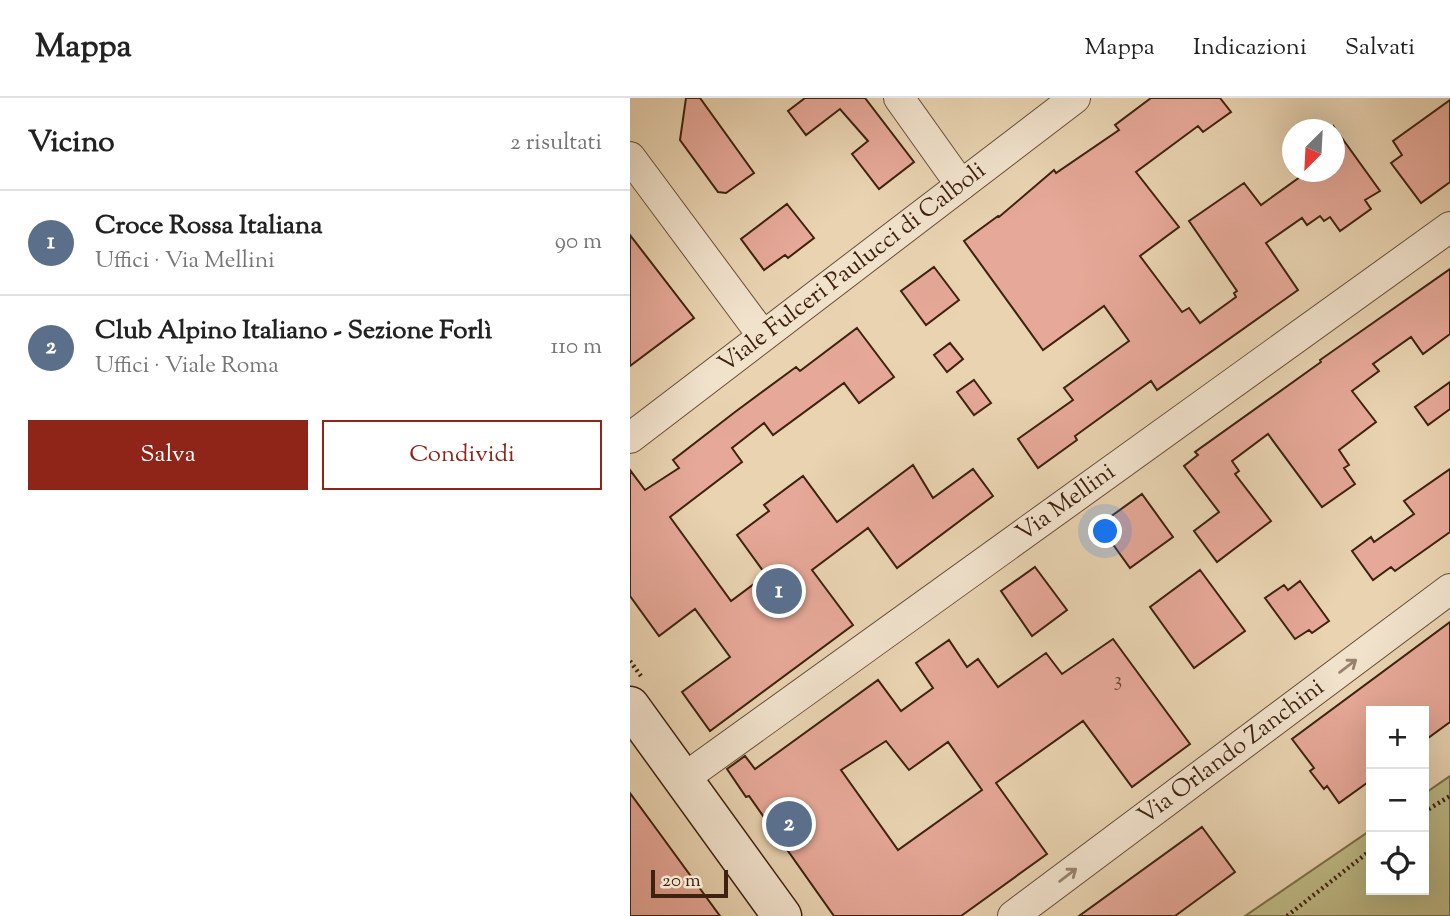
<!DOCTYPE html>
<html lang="it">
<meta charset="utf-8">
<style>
:root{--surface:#fff;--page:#f6f6f6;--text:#222;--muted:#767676;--line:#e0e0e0;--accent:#8f2418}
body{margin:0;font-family:"Sorts Mill Goudy",serif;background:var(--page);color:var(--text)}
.controls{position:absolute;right:21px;bottom:21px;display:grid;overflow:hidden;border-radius:0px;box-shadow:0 7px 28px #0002}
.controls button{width:63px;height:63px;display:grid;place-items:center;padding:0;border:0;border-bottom:2px solid var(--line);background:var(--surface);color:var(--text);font:35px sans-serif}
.compass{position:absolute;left:652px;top:21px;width:63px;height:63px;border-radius:50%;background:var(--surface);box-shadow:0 7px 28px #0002;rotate:204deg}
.scale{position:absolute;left:21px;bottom:18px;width:77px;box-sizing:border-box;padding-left:7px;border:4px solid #3e210e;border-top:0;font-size:19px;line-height:24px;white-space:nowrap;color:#3e210e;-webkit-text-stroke:5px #f1e2cc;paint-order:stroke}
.you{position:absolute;left:476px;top:434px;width:24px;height:24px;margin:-18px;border:5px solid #fff;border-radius:50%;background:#1a73e8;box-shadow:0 0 0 10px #1a73e833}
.badge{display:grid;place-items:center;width:46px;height:46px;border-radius:50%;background:var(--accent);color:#fff;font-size:23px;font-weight:700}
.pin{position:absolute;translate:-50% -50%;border:4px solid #fff;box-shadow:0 2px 7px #0006}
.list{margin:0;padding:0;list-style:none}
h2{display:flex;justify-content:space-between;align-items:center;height:91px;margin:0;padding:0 28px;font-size:30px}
h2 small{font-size:23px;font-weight:400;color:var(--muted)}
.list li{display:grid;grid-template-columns:46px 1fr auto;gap:21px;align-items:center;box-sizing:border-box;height:105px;padding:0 28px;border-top:2px solid var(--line)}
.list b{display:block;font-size:26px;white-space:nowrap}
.list p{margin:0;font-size:23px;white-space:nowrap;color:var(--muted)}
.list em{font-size:23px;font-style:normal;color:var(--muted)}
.actions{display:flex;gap:14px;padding:21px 28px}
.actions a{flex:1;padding:16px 0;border:2px solid var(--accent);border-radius:0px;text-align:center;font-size:24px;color:var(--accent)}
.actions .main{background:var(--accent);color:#fff}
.icon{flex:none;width:38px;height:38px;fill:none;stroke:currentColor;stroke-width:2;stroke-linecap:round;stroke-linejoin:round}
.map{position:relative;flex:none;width:820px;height:818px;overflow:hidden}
header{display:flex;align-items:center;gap:42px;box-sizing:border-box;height:98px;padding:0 35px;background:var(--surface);border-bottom:2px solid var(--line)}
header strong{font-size:33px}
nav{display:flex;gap:38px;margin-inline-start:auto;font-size:24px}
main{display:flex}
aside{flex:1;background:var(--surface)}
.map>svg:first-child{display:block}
</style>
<header>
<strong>Mappa</strong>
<nav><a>Mappa</a><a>Indicazioni</a><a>Salvati</a></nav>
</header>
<main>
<aside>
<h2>Vicino<small>2 risultati</small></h2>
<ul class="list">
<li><span class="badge" style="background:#5c6f8a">1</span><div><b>Croce Rossa Italiana</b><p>Uffici · Via Mellini</p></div><em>90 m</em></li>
<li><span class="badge" style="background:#5c6f8a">2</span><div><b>Club Alpino Italiano - Sezione Forlì</b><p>Uffici · Viale Roma</p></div><em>110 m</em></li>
</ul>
<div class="actions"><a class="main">Salva</a><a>Condividi</a></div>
</aside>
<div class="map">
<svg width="820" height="818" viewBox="0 0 820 818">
<rect width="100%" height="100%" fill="#e9d3b1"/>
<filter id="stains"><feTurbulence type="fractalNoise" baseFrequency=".00286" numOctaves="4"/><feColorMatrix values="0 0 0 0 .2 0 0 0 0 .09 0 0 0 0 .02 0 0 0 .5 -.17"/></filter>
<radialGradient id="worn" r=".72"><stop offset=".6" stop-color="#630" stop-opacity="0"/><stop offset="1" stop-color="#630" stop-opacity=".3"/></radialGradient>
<path fill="#beba86" stroke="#7e6e4a" stroke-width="2" d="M820 678V818H615L741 732V792H794V696Z"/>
<path fill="#e6a898" stroke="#3e210e" stroke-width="2" fill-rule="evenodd" d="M56 0H70L124 75 96 95 88 94 50 42Z
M175 0H235L284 64 249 91 222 56 238 43 210 11 176 37 158 13Z
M521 0H590L601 14 573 34 568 28 506 74 549 129 510 158 552 214 559 210 570 225 606 199 604 195 607 193 559 123 614 85 631 107 677 74H704V29L750 93 735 102 741 111 710 133 700 119 694 123 690 118 677 127 672 120 636 145 668 192 527 292 521 283 445 338 447 342 408 370 388 341 443 302 434 290 499 243 474 208 413 252 334 143 368 118 369 119 424 72 426 75 489 32 485 27Z
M820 2V84L791 105 761 65 772 57 763 43Z
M157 106 184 140 158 160 155 157 134 172 111 141Z
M0 137 64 220 0 268Z
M304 169 329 202 296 227 271 193Z
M820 171V236L793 256 781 239 743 266 749 273 722 293 746 324 709 352 719 367 714 370 725 386 692 409 638 336 602 363 609 373 605 376 641 423 587 464 564 433 589 414 554 368 568 357 565 354 691 264 690 262Z
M227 230 264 279 229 305 214 285 143 337 134 325 102 350 112 364 40 419 101 503 136 477 107 437 139 413 134 407 173 378 207 424 283 367 303 400 343 371 363 398 267 470 238 430 182 472 223 527 80 633 52 594 100 559 65 511 29 538 0 498V372L15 392 49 370 43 362 105 314 166 269 170 273Z
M320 245 333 261 317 274 304 257Z
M344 282 361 305 344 317 327 294Z
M820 284V311L798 327 785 309Z
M820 371V434L765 473 761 469 743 482 722 453 741 439 744 444 784 416 774 403Z
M512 396 543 439 500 470 469 427Z
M405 469 437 512 402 538 371 493Z
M570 472 615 533 564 570 520 509Z
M670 483 699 523 682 535 679 532 665 541 635 500 654 487 658 492Z
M820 524V624L794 643V613H741V682L709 705 697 688 694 691 680 673 684 670 662 641Z
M483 541 560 646 502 689 453 623 366 685 417 756 331 818H204L119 698 116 699 97 671 115 658 125 671 248 582 271 613 303 590 286 565 319 542 337 569 348 561 368 589 416 555 432 576ZM256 643 279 672 318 644 352 692 268 752 211 672Z
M0 695 22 725 90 818H0Z
M572 729 605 774 571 799 545 818H449Z"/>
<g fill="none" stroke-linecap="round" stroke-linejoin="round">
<g stroke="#694e37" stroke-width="32">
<g id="street">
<path d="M269 0 331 87"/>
<path d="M0 59 133 238"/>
<path id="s1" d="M0 340 445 0"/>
<path id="s2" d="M53 681 820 129"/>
<path id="s3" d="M383 818 820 491"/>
</g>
</g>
<g stroke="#3e210e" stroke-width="41">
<path id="secondary" d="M0 608 152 818"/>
</g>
<path stroke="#3e210e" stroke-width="4.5" stroke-dasharray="2 3.5" stroke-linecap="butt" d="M0 563 11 578
M794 714 820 698
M657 818 741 752"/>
<use href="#street" stroke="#f1e2cc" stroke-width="30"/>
<use href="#secondary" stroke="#f1e2cc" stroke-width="38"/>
</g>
<defs><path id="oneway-shaft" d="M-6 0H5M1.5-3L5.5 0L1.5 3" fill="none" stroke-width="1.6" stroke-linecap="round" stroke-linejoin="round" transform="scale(1.75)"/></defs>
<g stroke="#98826d">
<use href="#oneway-shaft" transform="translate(718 568) rotate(-37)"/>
<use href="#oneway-shaft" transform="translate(438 777) rotate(-37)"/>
</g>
<g text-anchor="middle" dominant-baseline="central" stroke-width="6" stroke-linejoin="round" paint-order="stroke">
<g font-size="21" fill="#684330">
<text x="488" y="583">3</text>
</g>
<g font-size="24" fill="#3e210e" stroke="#f1e2cc">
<text stroke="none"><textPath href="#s1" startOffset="280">Viale Fulceri Paulucci di Calboli</textPath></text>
<text stroke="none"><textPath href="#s2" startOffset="472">Via Mellini</textPath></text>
<text stroke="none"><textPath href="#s3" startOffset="273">Via Orlando Zanchini</textPath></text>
</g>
</g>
<rect width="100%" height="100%" filter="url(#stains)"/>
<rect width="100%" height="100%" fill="url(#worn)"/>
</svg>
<div class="controls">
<button>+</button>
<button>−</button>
<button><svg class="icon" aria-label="locate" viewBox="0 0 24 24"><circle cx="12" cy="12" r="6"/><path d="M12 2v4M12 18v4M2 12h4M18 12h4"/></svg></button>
</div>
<svg class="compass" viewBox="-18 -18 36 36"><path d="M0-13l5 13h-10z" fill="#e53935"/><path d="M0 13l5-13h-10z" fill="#767676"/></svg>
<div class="scale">20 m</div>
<div class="you"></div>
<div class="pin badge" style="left:149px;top:493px;background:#5c6f8a">1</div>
<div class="pin badge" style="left:159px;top:726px;background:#5c6f8a">2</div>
</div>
</main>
